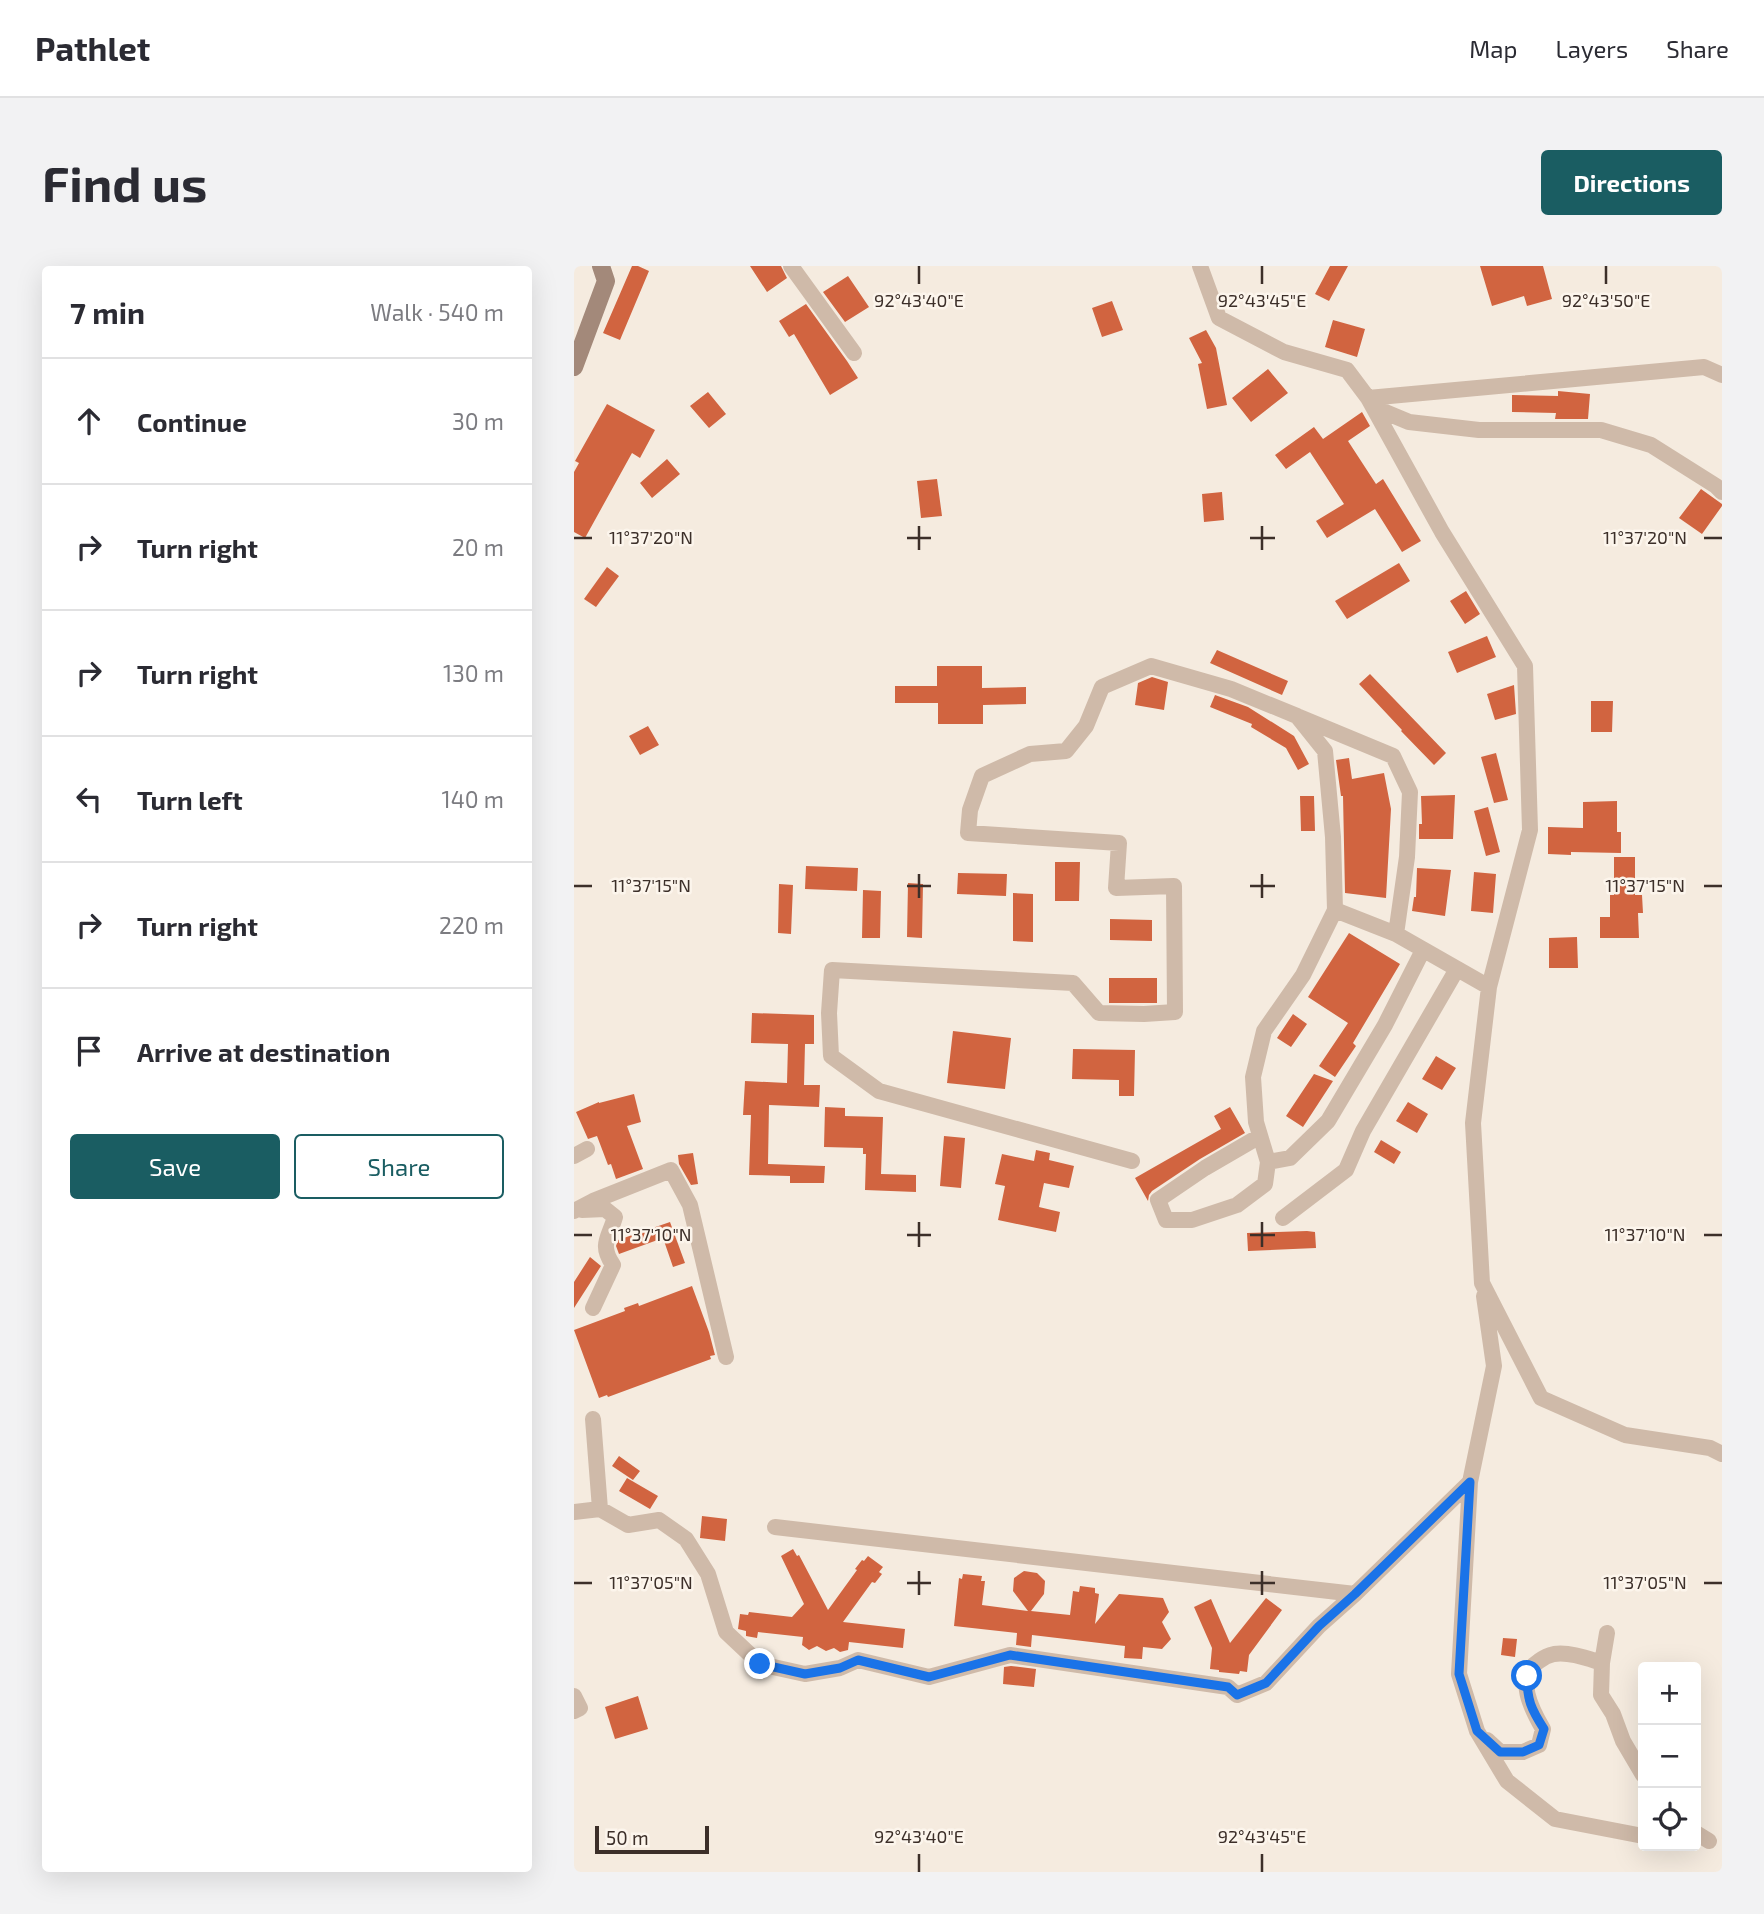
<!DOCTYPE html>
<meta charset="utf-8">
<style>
:root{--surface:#fff;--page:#f2f2f3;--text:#2b2b33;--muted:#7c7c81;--line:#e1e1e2;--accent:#1a5d62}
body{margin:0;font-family:"Exo 2",sans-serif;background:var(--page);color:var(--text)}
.controls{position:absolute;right:21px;bottom:21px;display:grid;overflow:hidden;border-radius:7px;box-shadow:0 7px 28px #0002}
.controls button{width:63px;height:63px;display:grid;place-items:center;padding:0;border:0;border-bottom:2px solid var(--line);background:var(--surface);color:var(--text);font:35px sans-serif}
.scale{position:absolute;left:21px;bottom:18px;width:114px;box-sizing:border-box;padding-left:7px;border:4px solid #3c2f29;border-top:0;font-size:19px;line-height:24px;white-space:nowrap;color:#3c2f29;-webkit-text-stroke:5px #fcf5ec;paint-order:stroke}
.stop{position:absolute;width:21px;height:21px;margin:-16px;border:5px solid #1a73e8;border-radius:50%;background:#fff}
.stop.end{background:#1a73e8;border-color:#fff;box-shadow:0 2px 7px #0008}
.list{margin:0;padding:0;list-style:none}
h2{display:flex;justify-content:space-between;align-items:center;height:91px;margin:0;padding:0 28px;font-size:30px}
h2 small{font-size:23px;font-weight:400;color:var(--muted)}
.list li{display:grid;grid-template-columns:46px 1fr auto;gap:21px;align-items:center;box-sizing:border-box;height:126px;padding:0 28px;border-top:2px solid var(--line)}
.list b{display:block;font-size:26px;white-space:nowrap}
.list em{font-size:23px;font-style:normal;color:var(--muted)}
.actions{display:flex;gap:14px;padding:21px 28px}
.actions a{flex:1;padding:16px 0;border:2px solid var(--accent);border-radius:7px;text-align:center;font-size:24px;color:var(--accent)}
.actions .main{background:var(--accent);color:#fff}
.icon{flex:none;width:38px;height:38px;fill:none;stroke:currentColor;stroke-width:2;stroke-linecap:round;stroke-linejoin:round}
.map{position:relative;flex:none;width:1148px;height:1606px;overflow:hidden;border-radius:7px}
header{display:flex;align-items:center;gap:42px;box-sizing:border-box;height:98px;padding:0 35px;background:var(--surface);border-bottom:2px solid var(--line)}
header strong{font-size:33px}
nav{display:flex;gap:38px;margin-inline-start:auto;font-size:24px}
.intro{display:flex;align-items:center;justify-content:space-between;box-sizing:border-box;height:168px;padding:0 42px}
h1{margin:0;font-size:49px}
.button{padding:18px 32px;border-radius:7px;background:var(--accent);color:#fff;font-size:24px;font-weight:700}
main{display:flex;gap:42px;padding:0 42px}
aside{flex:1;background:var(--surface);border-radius:7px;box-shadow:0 7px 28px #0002}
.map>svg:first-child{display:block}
</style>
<header>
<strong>Pathlet</strong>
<nav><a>Map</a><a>Layers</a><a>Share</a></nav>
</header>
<div class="intro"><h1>Find us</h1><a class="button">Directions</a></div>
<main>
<aside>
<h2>7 min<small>Walk · 540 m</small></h2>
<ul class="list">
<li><svg class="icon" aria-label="ahead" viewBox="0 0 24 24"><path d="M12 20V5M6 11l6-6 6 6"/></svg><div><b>Continue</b></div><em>30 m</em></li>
<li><svg class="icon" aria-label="right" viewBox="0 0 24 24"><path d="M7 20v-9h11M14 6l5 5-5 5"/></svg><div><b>Turn right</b></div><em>20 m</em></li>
<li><svg class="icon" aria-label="right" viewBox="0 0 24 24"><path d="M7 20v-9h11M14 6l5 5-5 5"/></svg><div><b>Turn right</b></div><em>130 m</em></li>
<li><svg class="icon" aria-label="left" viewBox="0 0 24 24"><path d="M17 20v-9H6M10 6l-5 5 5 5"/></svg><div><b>Turn left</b></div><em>140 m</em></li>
<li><svg class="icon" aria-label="right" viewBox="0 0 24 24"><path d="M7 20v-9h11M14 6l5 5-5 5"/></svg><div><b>Turn right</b></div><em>220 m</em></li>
<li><svg class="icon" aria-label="arrive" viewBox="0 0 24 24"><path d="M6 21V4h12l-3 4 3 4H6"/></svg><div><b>Arrive at destination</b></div></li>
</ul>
<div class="actions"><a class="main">Save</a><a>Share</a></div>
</aside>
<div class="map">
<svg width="1148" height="1606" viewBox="0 0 1148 1606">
<rect width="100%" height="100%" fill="#f5ebdf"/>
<path fill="#d16440" d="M58 0H64L75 5 46 74 29 67Z
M176 0H207L213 12 193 26Z
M756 0H774L755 35 741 28Z
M906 0H969L978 33 953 40 950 30 918 40Z
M274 10 295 41 271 56 249 26Z
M538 35 549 64 528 71 518 42Z
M232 38 273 95 284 112 256 129 220 68 215 71 205 55Z
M759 54 791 63 783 91 751 81Z
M632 64 642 82 653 139 633 143 624 98 628 97 615 72Z
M694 103 714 127 677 156 658 132Z
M984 125 1016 128 1014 153H981L982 147 938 146V129L984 130Z
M134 126 152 148 135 162 116 140Z
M33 138 81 164 66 192 58 187 11 272 0 266V206L5 197 1 195Z
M788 146 796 160 774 175 802 218 809 213 847 275 828 286 801 243 753 272 742 255 770 238 736 186 712 203 701 189 740 161 749 173Z
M93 193 106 208 78 232 66 217Z
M363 213 368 250 347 252 343 215Z
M1127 223 1148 238V240L1128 268 1105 252Z
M648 226 650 254 630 256 628 228Z
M825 297 836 315 773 353 761 335Z
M33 301 45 310 22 341 10 333Z
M892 325 906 348 891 358 876 335Z
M913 370 922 391 883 407 874 386Z
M643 384 714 415 708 429 636 397Z
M363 400H408V422L452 421V438L409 439V458H364V437H321V420H363Z
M796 408 872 487 860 499 827 465 828 464 785 418Z
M578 411 594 416 590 444 561 439 564 417Z
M940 419 942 448 921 454 913 428Z
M641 429 674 441 720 470 735 498 724 504 712 482 677 461 678 458 636 441Z
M1017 435H1039L1038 466H1017Z
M74 460 85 479 66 489 55 470Z
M922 487 934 534 920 537 907 491Z
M775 492 778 513 810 507 817 543 812 632 771 627 769 530H767L762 494Z
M881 529 879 573H845V558H848L847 530Z
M726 530H740L741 565H727Z
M1043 535V566H1047V587L997 586V589L974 588V561L1009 562V536Z
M914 541 926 586 912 590 900 545Z
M1040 591H1061V629H1068L1069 647H1064L1065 672H1026V651H1036V629H1040Z
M481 596H506L505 635H481Z
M232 600 284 602 283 625 231 623Z
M843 602 877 604 871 650 838 645 840 631H842Z
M900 606 922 608 919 647 897 645Z
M384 607 433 608 432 630 383 628Z
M334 617 349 618 348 672 333 671Z
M205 618 219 619 217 668 204 667Z
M289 624 307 625 306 672H288Z
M439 627 459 628V676L439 675Z
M536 653 578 654V675L536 674Z
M775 667 826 698 779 777 782 780 761 811 745 800 774 757 734 731Z
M1003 671 1004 702H975V672Z
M535 712H583V737H535Z
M178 747 240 749V778H231L230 819H246L245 841 195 839 194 898 251 900 250 917H216V910L175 909 177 849H169L171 815 213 817 214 778 177 777Z
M719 748 733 758 717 781 703 772Z
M379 765 437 772 431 823 373 817Z
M499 783 561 784 560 830H545V814L498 813Z
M862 790 882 802 868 824 848 813Z
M740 808 759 815 729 861 712 850Z
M60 828 67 856 53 860 69 903 42 913 37 898 34 899 23 870 14 873 2 846 25 836V837Z
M834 836 854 848 843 867 822 855Z
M251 841 271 842V850L309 851 307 908 342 909V926L291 924 292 888H289V882L250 881Z
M656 841 671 867 626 893 578 925 575 929 574 935 561 912 647 863 640 850Z
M370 870 391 872 387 922 366 920Z
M807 874 827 886 820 898 800 886Z
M462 884 476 887 475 894 500 900 495 922 470 917 465 941 486 946 482 966 424 954 431 920 421 918 428 888 460 895Z
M119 887 124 918 117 919 105 898 104 889Z
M96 956 111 997 99 1001 89 972 45 988 42 980 44 974Z
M733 965 741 966 742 982 674 985 673 967Z
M16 991 27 1000 0 1042V1016Z
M118 1020 135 1066 141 1089 136 1090 137 1093 34 1131 33 1129 25 1132 0 1064 51 1045 50 1042 64 1037 65 1040Z
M45 1190 66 1205 59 1214 38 1200Z
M53 1212 84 1230 76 1243 45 1225Z
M128 1250 153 1253 151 1275 126 1272Z
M219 1283 223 1290 225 1289 254 1344 283 1304 281 1303 288 1294 290 1295 294 1290 309 1301 305 1306 308 1308 301 1317 298 1316 269 1356 331 1363 329 1382 275 1376 274 1384 266 1386 260 1382 252 1385 243 1380 235 1384 228 1379 229 1371 184 1366 183 1372 172 1370V1365L164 1363 166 1348 174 1349 175 1346 218 1351 230 1338 207 1290Z
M450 1305 463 1307 471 1315 470 1328 457 1345 496 1349 499 1325 505 1326 506 1320 521 1322V1327L525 1328 521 1358 545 1328 589 1332 595 1346 588 1356 597 1373 588 1383 569 1381 568 1393 550 1392 551 1380 458 1369 457 1381 442 1379 443 1367 380 1360 385 1312 388 1313 389 1308 408 1310 407 1315H411L408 1339 454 1345 439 1325 440 1312Z
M692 1332 708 1344 675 1389 673 1406 666 1405 665 1408 645 1406V1404L636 1403 638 1382 620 1341 637 1333 656 1377Z
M929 1372 943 1373 941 1391 927 1389Z
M437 1400 462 1403 460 1421 429 1418 430 1401Z
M64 1430 74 1463 41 1473 31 1441Z"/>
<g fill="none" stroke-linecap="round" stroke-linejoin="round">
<path stroke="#cfbaa9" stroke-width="16" d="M217 0 280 87
M626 0 645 52 710 86 773 104 794 132 868 266 951 400 956 564 915 721 899 857 908 1017 967 1132 1051 1169 1136 1182 1148 1188
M794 132 1130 101 1148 109
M799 141 835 156 905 164H1027L1077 179 1142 220 1148 226
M725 451 819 490 836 526 833 591 822 668
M761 644 822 668 915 721
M0 890 13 883
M558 895 305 825 257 790 255 747 258 704 499 717 525 747 570 748 601 746 600 620 542 622 545 577 394 567 396 544 408 510 456 488 492 485 512 460 528 421 577 400 657 423 723 450 751 485 759 571 761 644 729 709 690 765 679 811 682 856 694 896 691 918 663 939 618 954H592L584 934 631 902 686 870
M694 896 716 892 754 855 811 759 849 684
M8 944 31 943 41 951C35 972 25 978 39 999L19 1042
M0 945 19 935 97 904 116 939 152 1091
M709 952 772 904 789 865 883 703
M19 1153 26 1243 54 1259 85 1254 112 1273 134 1308 152 1366 186 1398 231 1408 266 1402 284 1394 355 1411 436 1389 654 1421 663 1429 692 1417 745 1360 781 1328 896 1216 920 1100 910 1030
M896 1216 885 1408 903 1465 933 1515 981 1553 1069 1570
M0 1246 26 1243
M201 1261 781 1328
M1033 1367 1028 1397 1027 1429 1039 1448 1049 1475 1069 1509
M0 1430 6 1442 0 1445
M913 1474 926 1486H949L965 1479 969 1463C958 1444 940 1411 965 1395 969 1392 975 1389 980 1388 996 1386 1012 1392 1028 1397
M1122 1567 1135 1575"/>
<path stroke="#a3897a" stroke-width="18" d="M0 101 32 15 27 0"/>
</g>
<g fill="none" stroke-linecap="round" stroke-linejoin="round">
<path stroke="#1a73e8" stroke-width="9" d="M186 1398 231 1408 266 1402 284 1394 355 1411 436 1389 654 1421 663 1429 692 1417 745 1360 781 1328 896 1216 885 1408 903 1465 926 1486H949L965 1479 970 1463C957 1443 953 1434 953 1410"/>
</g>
<path fill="none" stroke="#3c2f29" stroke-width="2.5" d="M345 0V18M688 0V18M1032 0V18M345 260V284M688 260V284M0 272H18M333 272H357M676 272H701M1130 272H1148M345 608V632M688 608V632M0 620H18M333 620H357M676 620H701M1130 620H1148M345 956V981M688 956V981M0 969H18M333 969H357M676 969H701M1130 969H1148M345 1305V1329M688 1305V1329M0 1317H18M333 1317H357M676 1317H701M1130 1317H1148M345 1588V1606M688 1588V1606"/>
<g font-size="18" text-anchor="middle" fill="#3c2f29" stroke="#fcf5ec" stroke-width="5" stroke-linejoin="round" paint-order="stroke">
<text x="345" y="41">92°43'40"E</text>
<text x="688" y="41">92°43'45"E</text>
<text x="1032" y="41">92°43'50"E</text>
<text x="77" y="278">11°37'20"N</text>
<text x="1071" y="278">11°37'20"N</text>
<text x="77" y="626">11°37'15"N</text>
<text x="1071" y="626">11°37'15"N</text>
<text x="77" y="975">11°37'10"N</text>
<text x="1071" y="975">11°37'10"N</text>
<text x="77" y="1323">11°37'05"N</text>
<text x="1071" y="1323">11°37'05"N</text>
<text x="345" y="1577">92°43'40"E</text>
<text x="688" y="1577">92°43'45"E</text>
</g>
</svg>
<div class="controls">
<button>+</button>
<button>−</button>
<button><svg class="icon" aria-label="locate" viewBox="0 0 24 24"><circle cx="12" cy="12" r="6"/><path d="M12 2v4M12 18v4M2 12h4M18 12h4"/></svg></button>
</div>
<div class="scale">50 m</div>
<div class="stop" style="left:953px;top:1410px"></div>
<div class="stop end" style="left:186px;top:1398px"></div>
</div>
</main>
